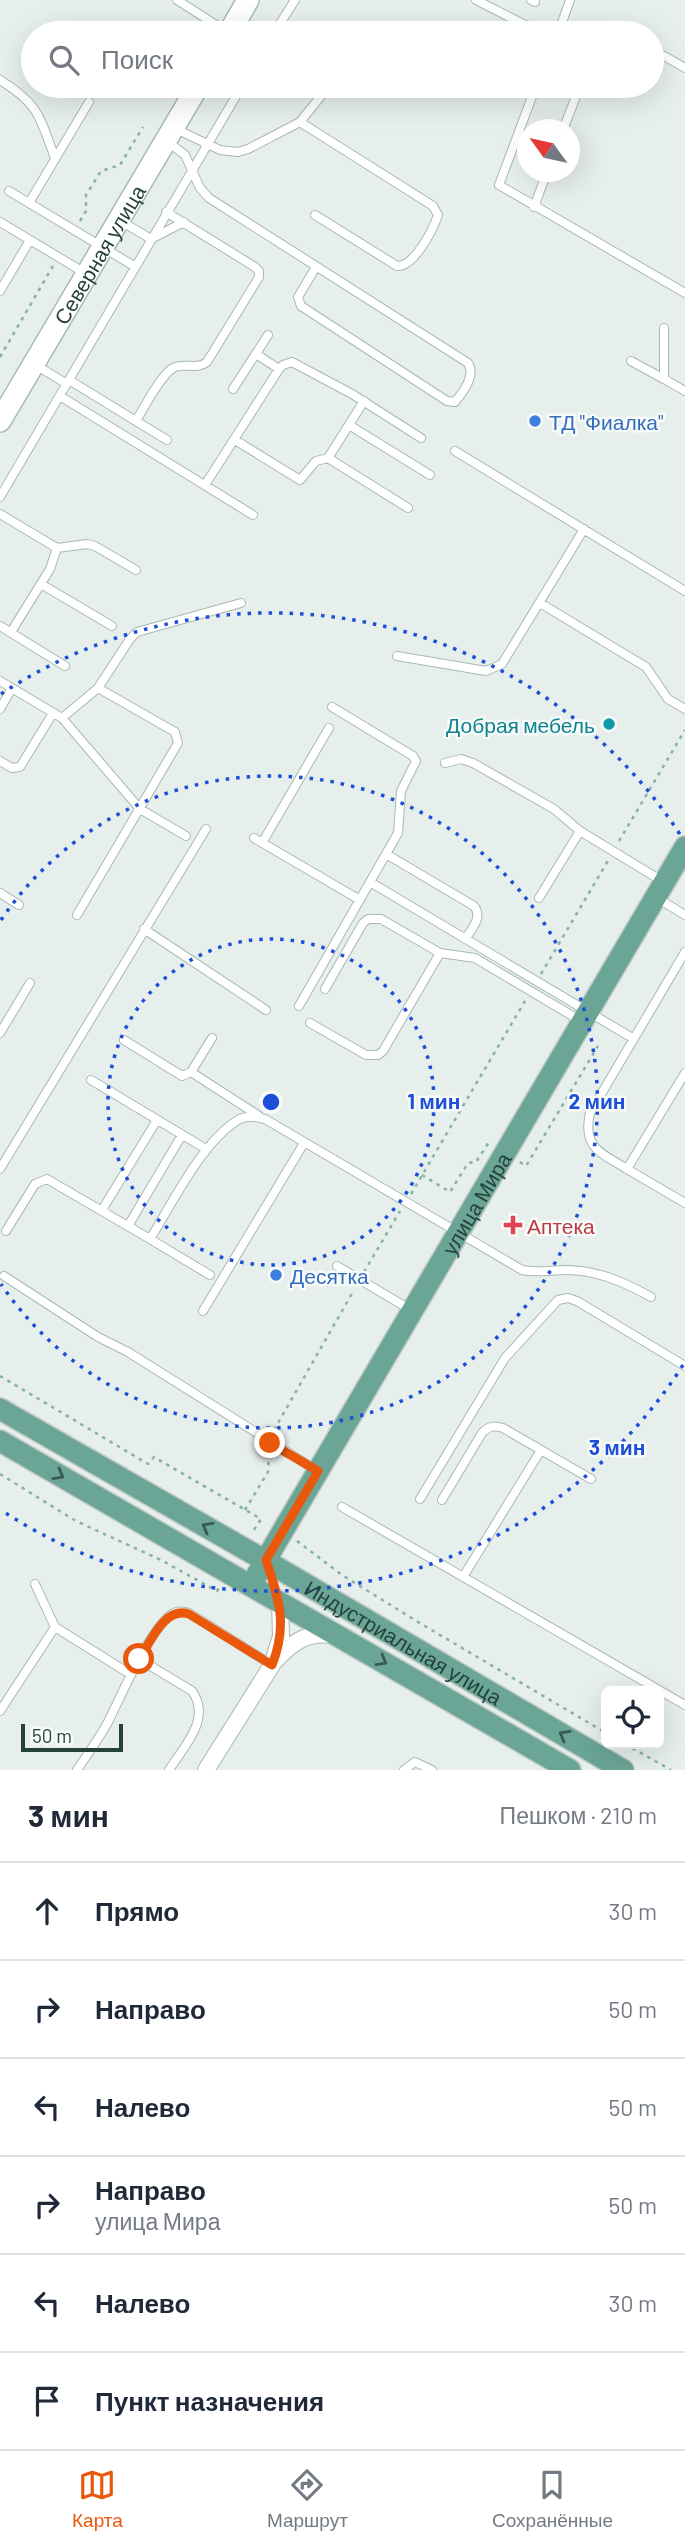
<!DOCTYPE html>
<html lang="ru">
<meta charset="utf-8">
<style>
:root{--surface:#fff;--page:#f2f2f3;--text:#1f2937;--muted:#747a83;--line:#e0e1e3;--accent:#ea580c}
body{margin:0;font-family:Barlow,sans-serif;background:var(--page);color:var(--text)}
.controls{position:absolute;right:21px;bottom:21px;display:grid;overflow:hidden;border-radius:10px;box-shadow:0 7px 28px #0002}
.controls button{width:63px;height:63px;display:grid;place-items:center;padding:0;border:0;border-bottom:2px solid var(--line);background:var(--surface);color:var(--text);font:35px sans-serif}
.compass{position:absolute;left:517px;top:119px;width:63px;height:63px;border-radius:50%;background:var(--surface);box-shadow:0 7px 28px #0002;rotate:303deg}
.scale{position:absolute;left:21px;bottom:18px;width:102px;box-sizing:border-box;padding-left:7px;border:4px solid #24423a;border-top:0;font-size:19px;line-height:24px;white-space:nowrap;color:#24423a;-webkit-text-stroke:5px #f7fbf9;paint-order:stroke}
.stop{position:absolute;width:21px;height:21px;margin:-16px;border:5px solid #ea580c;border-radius:50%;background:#fff}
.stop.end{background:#ea580c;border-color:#fff;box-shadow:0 2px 7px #0008}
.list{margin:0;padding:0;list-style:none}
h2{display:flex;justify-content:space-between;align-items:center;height:91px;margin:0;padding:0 28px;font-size:30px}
h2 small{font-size:23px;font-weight:400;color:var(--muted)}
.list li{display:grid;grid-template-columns:46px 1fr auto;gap:21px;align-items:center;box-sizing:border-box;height:98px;padding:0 28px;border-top:2px solid var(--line)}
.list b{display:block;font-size:26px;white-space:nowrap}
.list p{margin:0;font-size:23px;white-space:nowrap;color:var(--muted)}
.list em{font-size:23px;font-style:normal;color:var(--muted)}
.icon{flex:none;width:38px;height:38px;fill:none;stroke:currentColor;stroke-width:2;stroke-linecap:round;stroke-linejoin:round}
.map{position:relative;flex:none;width:685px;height:1770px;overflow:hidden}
.search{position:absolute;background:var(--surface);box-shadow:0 7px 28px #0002;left:21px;right:21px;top:21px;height:77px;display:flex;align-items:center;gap:18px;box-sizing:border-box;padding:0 24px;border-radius:38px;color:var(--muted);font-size:26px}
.sheet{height:679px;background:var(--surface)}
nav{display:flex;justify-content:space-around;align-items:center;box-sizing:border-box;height:98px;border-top:2px solid var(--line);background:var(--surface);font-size:19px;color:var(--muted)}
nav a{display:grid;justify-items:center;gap:4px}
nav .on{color:var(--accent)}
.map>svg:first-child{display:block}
</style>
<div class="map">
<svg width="685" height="1770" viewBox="0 0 685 1770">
<rect width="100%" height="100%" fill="#e6efeb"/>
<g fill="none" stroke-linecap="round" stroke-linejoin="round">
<g stroke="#a8b8b2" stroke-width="10">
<path id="service" d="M177 0 227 32
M476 0 533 29
M531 0 535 2
M560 28 570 0
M274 33 295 0
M664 56 685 68
M0 80C40 105 39 116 55 158
M536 86 499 185 685 293
M300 122 433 206 438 215C433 230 414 267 397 266L315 215
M176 129 220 150 238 152 248 149 300 122 329 86
M563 130 580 86
M168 142 185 155 200 188 209 198 468 363C476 375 464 391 455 402L447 401 301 306 298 297 316 267
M9 191 134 266
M29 203 89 102
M534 207 547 172
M119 220 151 239 184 222
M0 222 85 273
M0 291 30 240
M664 328V379L685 391
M256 354 279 369
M631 361 664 379
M34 364 67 384
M69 380 167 440
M233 389 268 335
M60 396 253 515
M136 421C144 408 162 372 175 367 186 363 197 370 207 362L259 277V271L255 267 166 212
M349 425 430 475
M235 440 300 480 316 461 328 458 408 508
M455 451 685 591
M328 458 364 401
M205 485 279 369 283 365 292 362 352 394 421 438
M0 497 242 86
M0 514 57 548 87 544 95 546 136 570
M41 584 112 626
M540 603 646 667 668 699 685 709
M0 626 65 666
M11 632 50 569 57 548
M397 656 486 671 502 664 584 529
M0 681 62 718 140 809 186 836
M0 709 12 688
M62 718 98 688 130 639 137 632 241 603
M0 761 12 768 20 767 53 713
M445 763 461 759 473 763 554 809 580 831 662 881
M254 838 360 900
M262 843 329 728
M386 854 474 906C483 917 472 929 465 939
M370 882 634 1039
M0 893 19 905
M539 898 580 831
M657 898 685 915
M77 915 178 743 175 732 98 688
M144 929 266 1010
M685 952 590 1113C582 1148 601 1153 627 1169L685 1073
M325 989 363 923 368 919H381L440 953 475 958 581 1021
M299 1006 398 833 401 791 416 761 413 756 332 707
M310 1023 366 1055H378L383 1051 440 953
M0 1033 30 983
M124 1040 182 1076 191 1072 212 1038
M191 1072 259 1116
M91 1080 206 1149
M0 1169 206 829
M627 1169 685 1203
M102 1210 157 1120
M128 1226 182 1135
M6 1231 35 1184 47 1179 150 1239
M337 1266 411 1310
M210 1275 150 1239C173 1202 202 1142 238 1120 247 1115 256 1117 265 1119L522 1270C537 1273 551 1270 566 1270 597 1270 624 1282 651 1297
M4 1276 98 1337 128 1352 316 1470
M203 1311 304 1143
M420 1499 505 1358 558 1300 568 1298 577 1301 685 1366
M442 1500 482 1433C489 1426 494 1425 503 1428L591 1479
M342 1507 685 1705
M463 1577 541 1450
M35 1584 55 1627
M139 1659 192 1691C212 1719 184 1746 169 1770
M0 1711 55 1627 130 1674
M77 1770C87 1755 98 1740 107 1724 119 1701 151 1624 174 1613 179 1610 184 1612 189 1613L272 1665
M404 1770 415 1762 432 1770"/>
</g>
<g stroke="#a8b8b2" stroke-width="18">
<path id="minor" d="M276 1660C292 1642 310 1630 335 1636
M206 1770 272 1665 281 1636 280 1602"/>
</g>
<g stroke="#a4bbb3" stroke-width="24">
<g id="secondary">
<path d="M229 33 248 0"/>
<path id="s1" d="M0 421 198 86"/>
</g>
</g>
<g stroke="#c2cac8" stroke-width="24">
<g id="primary">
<path id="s2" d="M0 1409 266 1561 623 1770"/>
<path d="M0 1441 570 1770"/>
<path id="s3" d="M251 1585 685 847"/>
</g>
</g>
<path stroke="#86b3a5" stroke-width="2.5" stroke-dasharray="3.5 5" stroke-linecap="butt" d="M80 221 86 211V195L101 171 120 165 143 127
M0 357 53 266
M619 841 685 730
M541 974 609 859
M520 1162 526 1166 598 1046
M422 1175 450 1192 468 1163 476 1162 489 1142 491 1144
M411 1194 525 1001
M364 1272 400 1211
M0 1376 148 1464 154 1457 261 1519 252 1533
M274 1430 354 1290
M0 1474 76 1521 161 1560 217 1591 220 1586
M245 1510 268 1472 269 1453
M297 1541 342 1575 418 1622 606 1733
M625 1744 671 1770"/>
<use href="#service" stroke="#fff" stroke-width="8"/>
<use href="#minor" stroke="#fff" stroke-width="16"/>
<use href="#secondary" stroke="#fff" stroke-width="21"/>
<use href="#primary" stroke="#6aa596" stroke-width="21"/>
</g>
<defs><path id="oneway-chevron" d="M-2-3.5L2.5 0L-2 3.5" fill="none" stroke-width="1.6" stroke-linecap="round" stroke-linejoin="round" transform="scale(1.75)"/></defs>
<g stroke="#365b51">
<use href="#oneway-chevron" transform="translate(59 1475) rotate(30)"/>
<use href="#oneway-chevron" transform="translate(207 1527) rotate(-151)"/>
<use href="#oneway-chevron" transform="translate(382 1661) rotate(30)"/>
<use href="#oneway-chevron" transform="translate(564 1735) rotate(-150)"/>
</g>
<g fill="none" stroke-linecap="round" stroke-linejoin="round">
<path stroke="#ea580c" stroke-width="9" d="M139 1659C151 1642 164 1606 189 1614L272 1665C288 1625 279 1599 266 1560L318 1471 270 1443"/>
</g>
<g fill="none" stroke="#1d4ed8" stroke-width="3.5" stroke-dasharray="3.5 7">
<circle cx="271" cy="1102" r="163"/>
<path d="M1 920A326 326 0 1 1 1 1284"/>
<path d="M683 1365A489 489 0 0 1 1 1510M1 694A489 489 0 0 1 683 839"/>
</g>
<g fill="#3f7fe0" stroke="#f7fbf9" stroke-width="2.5">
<circle cx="535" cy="421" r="7"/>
<circle cx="276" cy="1275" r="7"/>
</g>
<circle fill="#0f9aa8" stroke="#f7fbf9" stroke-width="2.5" cx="609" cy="724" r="7"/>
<path fill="#e0444e" stroke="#f7fbf9" stroke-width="2.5" d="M509.5 1214.5h7v7h7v7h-7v7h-7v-7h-7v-7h7z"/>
<g text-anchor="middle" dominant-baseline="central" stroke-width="5" stroke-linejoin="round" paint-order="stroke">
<g font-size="21" fill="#24423a" stroke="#f7fbf9">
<text stroke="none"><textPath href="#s1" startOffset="194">Северная улица</textPath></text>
<text stroke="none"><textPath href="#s3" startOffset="443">улица Мира</textPath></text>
<text stroke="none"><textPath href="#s2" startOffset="466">Индустриальная улица</textPath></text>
</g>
<g font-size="21" fill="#366cbe" stroke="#f7fbf9" text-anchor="start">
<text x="549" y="421">ТД "Фиалка"</text>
<text x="290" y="1275">Десятка</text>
</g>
<g font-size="21" fill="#0d838f" stroke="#f7fbf9" text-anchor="end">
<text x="595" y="724">Добрая мебель</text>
</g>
<g font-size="21" fill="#be3a42" stroke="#f7fbf9" text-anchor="start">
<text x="527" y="1225">Аптека</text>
</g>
</g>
<circle cx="271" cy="1102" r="10" fill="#1d4ed8" stroke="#f7fbf9" stroke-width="3.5"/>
<g font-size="21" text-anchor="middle" font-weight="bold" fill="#1d4ed8" stroke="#f7fbf9" stroke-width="5" stroke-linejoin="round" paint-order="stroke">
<text x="434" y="1109">1 мин</text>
<text x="597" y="1109">2 мин</text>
<text x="617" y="1455">3 мин</text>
</g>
</svg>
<div class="controls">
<button><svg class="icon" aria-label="locate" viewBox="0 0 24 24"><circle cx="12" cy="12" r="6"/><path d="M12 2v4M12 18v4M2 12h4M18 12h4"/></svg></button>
</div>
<svg class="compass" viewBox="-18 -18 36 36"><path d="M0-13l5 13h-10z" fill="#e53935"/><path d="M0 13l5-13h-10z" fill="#747a83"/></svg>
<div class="scale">50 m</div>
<div class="stop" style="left:139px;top:1659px"></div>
<div class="stop end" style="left:270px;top:1443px"></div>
<div class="search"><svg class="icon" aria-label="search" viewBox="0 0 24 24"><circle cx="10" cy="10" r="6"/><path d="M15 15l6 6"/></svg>Поиск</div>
</div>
<section class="sheet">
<h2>3 мин<small>Пешком · 210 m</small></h2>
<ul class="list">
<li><svg class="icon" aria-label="ahead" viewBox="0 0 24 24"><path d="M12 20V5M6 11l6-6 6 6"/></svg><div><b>Прямо</b></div><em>30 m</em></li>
<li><svg class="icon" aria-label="right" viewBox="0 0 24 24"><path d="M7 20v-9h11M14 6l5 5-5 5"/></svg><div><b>Направо</b></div><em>50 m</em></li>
<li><svg class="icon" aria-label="left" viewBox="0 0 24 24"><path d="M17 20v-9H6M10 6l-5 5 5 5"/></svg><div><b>Налево</b></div><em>50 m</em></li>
<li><svg class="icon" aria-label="right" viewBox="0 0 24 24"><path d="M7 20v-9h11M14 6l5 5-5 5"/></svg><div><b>Направо</b><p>улица Мира</p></div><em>50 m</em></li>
<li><svg class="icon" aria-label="left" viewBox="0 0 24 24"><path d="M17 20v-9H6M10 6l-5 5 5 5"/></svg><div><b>Налево</b></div><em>30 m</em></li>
<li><svg class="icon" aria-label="arrive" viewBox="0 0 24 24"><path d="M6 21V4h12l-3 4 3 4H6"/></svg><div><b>Пункт назначения</b></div></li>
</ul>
</section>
<nav>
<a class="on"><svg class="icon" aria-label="map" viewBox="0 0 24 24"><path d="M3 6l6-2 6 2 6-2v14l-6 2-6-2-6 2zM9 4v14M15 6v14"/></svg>Карта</a>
<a><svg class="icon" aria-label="directions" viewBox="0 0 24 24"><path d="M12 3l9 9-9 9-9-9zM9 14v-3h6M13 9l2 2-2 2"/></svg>Маршрут</a>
<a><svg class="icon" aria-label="saved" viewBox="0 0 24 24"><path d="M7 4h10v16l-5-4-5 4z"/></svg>Сохранённые</a>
</nav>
